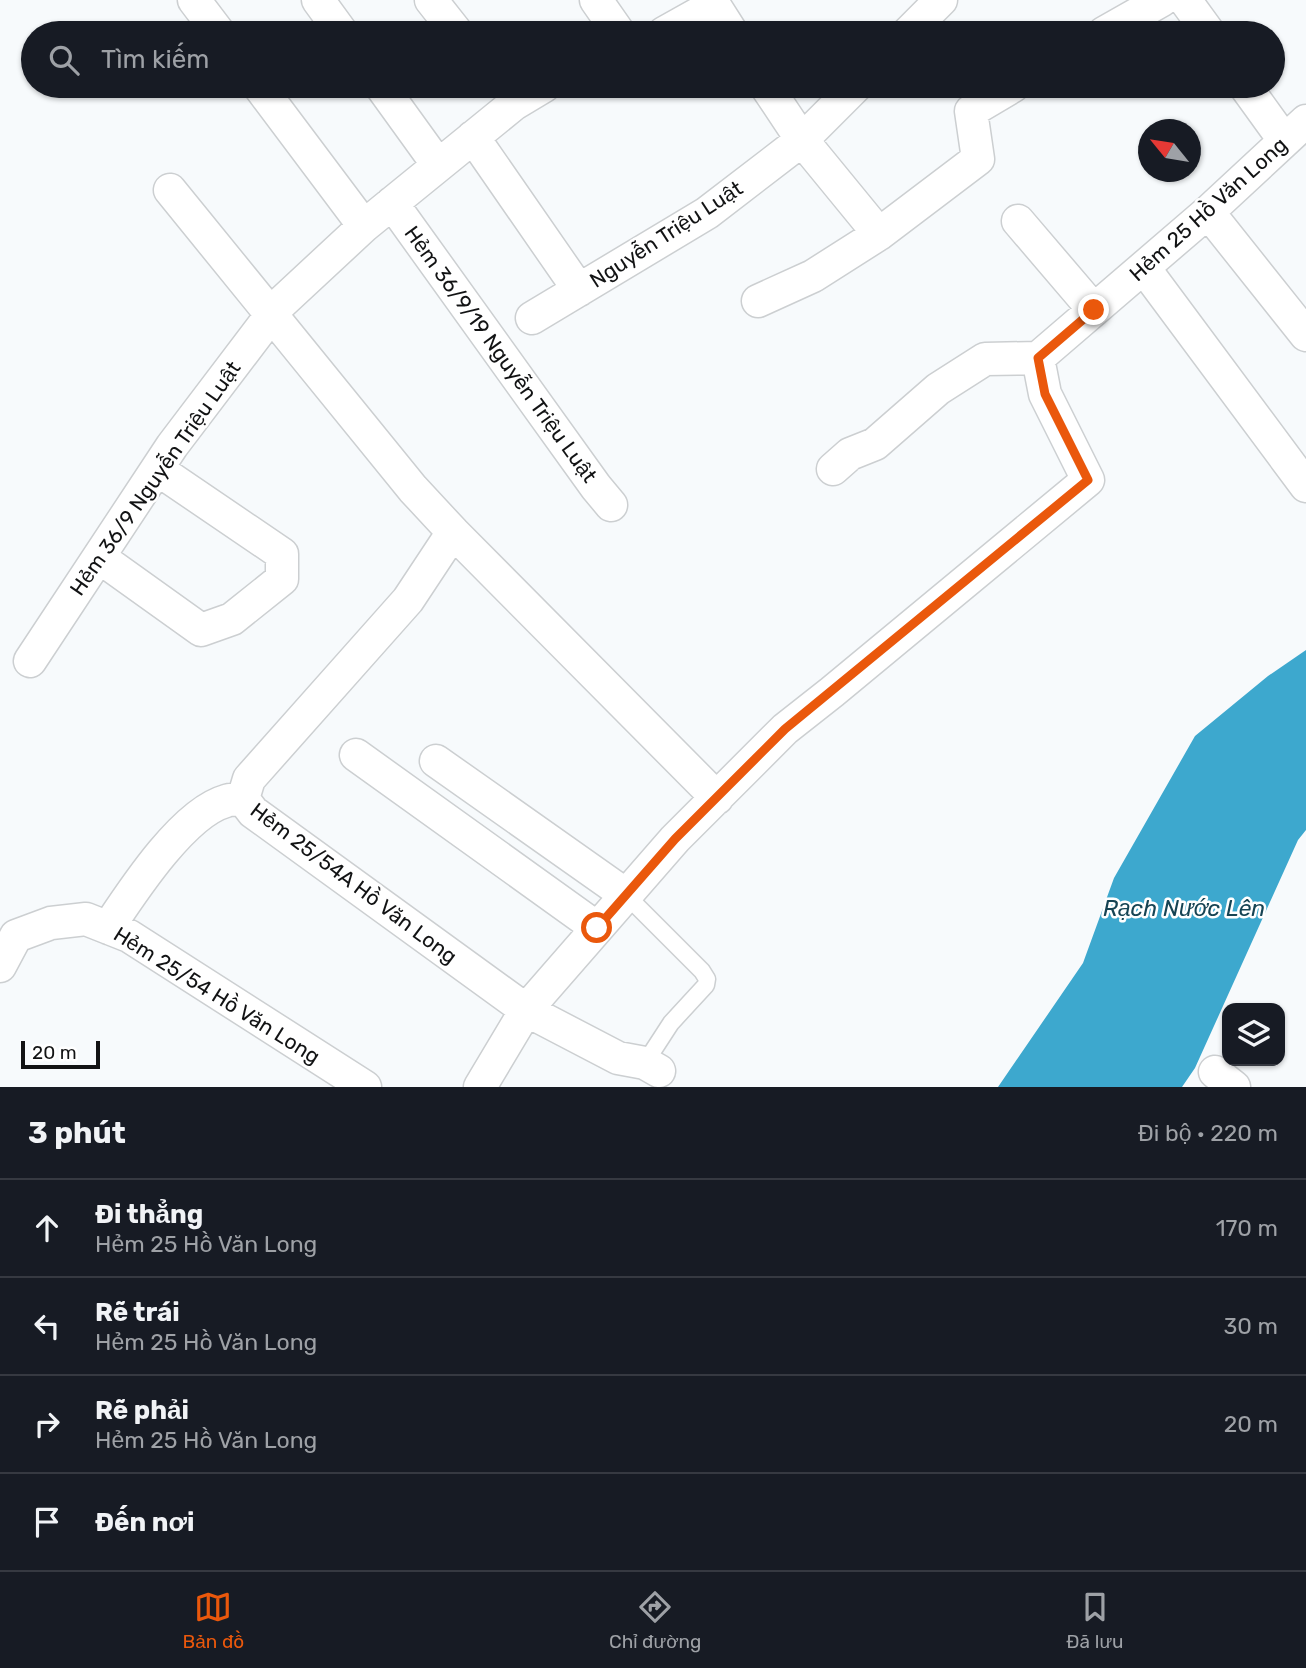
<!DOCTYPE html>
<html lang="vi">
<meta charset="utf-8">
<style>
:root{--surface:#171b24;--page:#242831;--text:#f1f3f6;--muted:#9ea1a6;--line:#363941;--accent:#ea580c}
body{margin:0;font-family:Rubik,sans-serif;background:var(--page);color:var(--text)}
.controls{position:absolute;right:21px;bottom:21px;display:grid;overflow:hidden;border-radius:14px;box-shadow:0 2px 5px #0004}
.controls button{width:63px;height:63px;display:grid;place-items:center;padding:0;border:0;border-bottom:2px solid var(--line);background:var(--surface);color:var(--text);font:35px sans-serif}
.compass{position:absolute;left:1138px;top:119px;width:63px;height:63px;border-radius:50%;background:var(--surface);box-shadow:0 2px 5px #0004;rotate:300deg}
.scale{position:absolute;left:21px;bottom:18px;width:79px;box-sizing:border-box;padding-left:7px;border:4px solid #121314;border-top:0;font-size:19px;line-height:24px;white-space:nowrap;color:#121314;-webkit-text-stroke:5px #fff;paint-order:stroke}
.stop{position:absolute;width:21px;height:21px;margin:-16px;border:5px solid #ea580c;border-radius:50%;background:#fff}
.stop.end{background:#ea580c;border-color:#fff;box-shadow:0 2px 7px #0008}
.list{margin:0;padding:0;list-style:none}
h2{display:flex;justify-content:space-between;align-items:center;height:91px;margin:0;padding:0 28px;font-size:30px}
h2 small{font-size:23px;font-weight:400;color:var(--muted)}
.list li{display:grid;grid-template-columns:46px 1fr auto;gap:21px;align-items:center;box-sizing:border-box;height:98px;padding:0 28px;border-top:2px solid var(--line)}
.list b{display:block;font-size:26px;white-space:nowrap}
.list p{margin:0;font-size:23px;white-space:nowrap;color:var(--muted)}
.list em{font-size:23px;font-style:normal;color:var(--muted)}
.icon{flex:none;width:38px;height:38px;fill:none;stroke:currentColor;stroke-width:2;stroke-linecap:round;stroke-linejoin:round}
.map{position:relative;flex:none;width:1306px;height:1087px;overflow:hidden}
.search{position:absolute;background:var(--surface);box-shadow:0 2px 5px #0004;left:21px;right:21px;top:21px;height:77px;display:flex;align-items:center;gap:18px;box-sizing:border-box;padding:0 24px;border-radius:38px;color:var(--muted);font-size:26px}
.sheet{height:483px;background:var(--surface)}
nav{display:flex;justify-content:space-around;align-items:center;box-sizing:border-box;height:98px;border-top:2px solid var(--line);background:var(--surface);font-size:19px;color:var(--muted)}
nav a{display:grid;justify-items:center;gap:4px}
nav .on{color:var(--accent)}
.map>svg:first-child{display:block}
</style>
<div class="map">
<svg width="1306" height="1087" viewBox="0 0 1306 1087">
<rect width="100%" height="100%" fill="#f7fafc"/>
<path fill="#3da8ce" d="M1306 650V830L1298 840 1195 1068 1182 1087H998L1083 963 1114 878 1195 736 1268 676Z"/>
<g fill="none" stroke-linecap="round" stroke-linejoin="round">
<g stroke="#cccfd1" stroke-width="19">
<path id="lane" d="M626 895 702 971 707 979 706 985 671 1023 645 1063"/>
</g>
<g stroke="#cccfd1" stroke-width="35">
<path id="street" d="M194 0 219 33
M318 0 342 33
M431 0 457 33
M596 0 619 33
M711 0 732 33
M1185 0 1209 33
M664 33 714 5
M908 33 941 0
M1104 33 1162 0
M259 86 364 226
M381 86 438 165
M766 86 802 140 879 234
M1245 86 1284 140
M473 137 579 290
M170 190 413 489 453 532 408 600 249 779 243 799 253 812 526 1010 618 1058 645 1063 659 1071
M392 203 596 487 611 505
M1208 212 1306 335
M1018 221 1094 310
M1144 268 1306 486
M758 301 813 276 879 234 978 159 971 111 1013 86
M532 318 707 213 802 140 856 86
M833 469 850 454 875 444 938 389 985 359 1038 358
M453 532 717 798
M99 557 201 630 232 619 282 579V554L157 469
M30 661 172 446 279 305 364 226 514 104 544 86
M356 755 597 928
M436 761 626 895
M108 928C132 892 183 813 226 801 231 799 238 800 243 799
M0 966 16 936 51 923 86 919 129 936 365 1087
M1215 1072 1234 1087
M480 1087 526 1010 675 839 785 729 832 692 1088 480 1045 394 1038 358 1208 212 1306 121"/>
</g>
<use href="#lane" stroke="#fff" stroke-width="16"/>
<use href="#street" stroke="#fff" stroke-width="32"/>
</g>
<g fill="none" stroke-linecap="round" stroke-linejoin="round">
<path stroke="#ea580c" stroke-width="9" d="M597 928 675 839 785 729 1088 480 1045 394 1038 358 1094 310"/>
</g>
<g text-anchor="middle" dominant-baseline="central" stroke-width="5" stroke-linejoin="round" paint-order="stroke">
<g font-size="21" fill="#121314" stroke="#fff">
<text transform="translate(1208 209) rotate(-42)">Hẻm 25 Hồ Văn Long</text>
<text transform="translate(666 234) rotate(-33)">Nguyễn Triệu Luật</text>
<text transform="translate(501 354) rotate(54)">Hẻm 36/9/19 Nguyễn Triệu Luật</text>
<text transform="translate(155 478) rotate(-55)">Hẻm 36/9 Nguyễn Triệu Luật</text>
<text transform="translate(354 883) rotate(37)">Hẻm 25/54A Hồ Văn Long</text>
<text transform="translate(217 995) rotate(32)">Hẻm 25/54 Hồ Văn Long</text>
</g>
<g font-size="23" font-style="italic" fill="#164454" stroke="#fff">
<text x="1184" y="908">Rạch Nước Lên</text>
</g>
</g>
</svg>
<div class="controls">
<button><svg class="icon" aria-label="layers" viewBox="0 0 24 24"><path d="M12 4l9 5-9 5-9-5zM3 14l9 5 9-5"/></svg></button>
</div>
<svg class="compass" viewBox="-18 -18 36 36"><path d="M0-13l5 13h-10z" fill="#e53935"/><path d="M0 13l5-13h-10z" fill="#9ea1a6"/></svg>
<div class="scale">20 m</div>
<div class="stop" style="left:597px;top:928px"></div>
<div class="stop end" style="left:1094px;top:310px"></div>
<div class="search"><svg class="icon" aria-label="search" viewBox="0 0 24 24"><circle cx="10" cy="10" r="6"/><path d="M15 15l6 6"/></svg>Tìm kiếm</div>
</div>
<section class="sheet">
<h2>3 phút<small>Đi bộ · 220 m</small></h2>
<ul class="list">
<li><svg class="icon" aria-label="ahead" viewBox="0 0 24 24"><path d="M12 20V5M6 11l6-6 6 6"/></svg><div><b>Đi thẳng</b><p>Hẻm 25 Hồ Văn Long</p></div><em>170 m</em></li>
<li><svg class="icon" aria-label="left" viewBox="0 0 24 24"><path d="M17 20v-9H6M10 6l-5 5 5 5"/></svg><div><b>Rẽ trái</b><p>Hẻm 25 Hồ Văn Long</p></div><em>30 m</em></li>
<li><svg class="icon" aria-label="right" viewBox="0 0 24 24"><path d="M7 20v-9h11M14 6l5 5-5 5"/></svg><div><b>Rẽ phải</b><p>Hẻm 25 Hồ Văn Long</p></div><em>20 m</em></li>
<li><svg class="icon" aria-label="arrive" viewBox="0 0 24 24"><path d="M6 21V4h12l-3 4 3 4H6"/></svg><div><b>Đến nơi</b></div></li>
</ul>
</section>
<nav>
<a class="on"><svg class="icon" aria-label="map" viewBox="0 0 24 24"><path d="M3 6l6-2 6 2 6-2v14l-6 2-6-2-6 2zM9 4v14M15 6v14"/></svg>Bản đồ</a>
<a><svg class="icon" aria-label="directions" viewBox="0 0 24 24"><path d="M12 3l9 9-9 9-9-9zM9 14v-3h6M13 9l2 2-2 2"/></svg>Chỉ đường</a>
<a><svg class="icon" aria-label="saved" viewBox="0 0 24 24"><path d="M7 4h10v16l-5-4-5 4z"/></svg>Đã lưu</a>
</nav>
